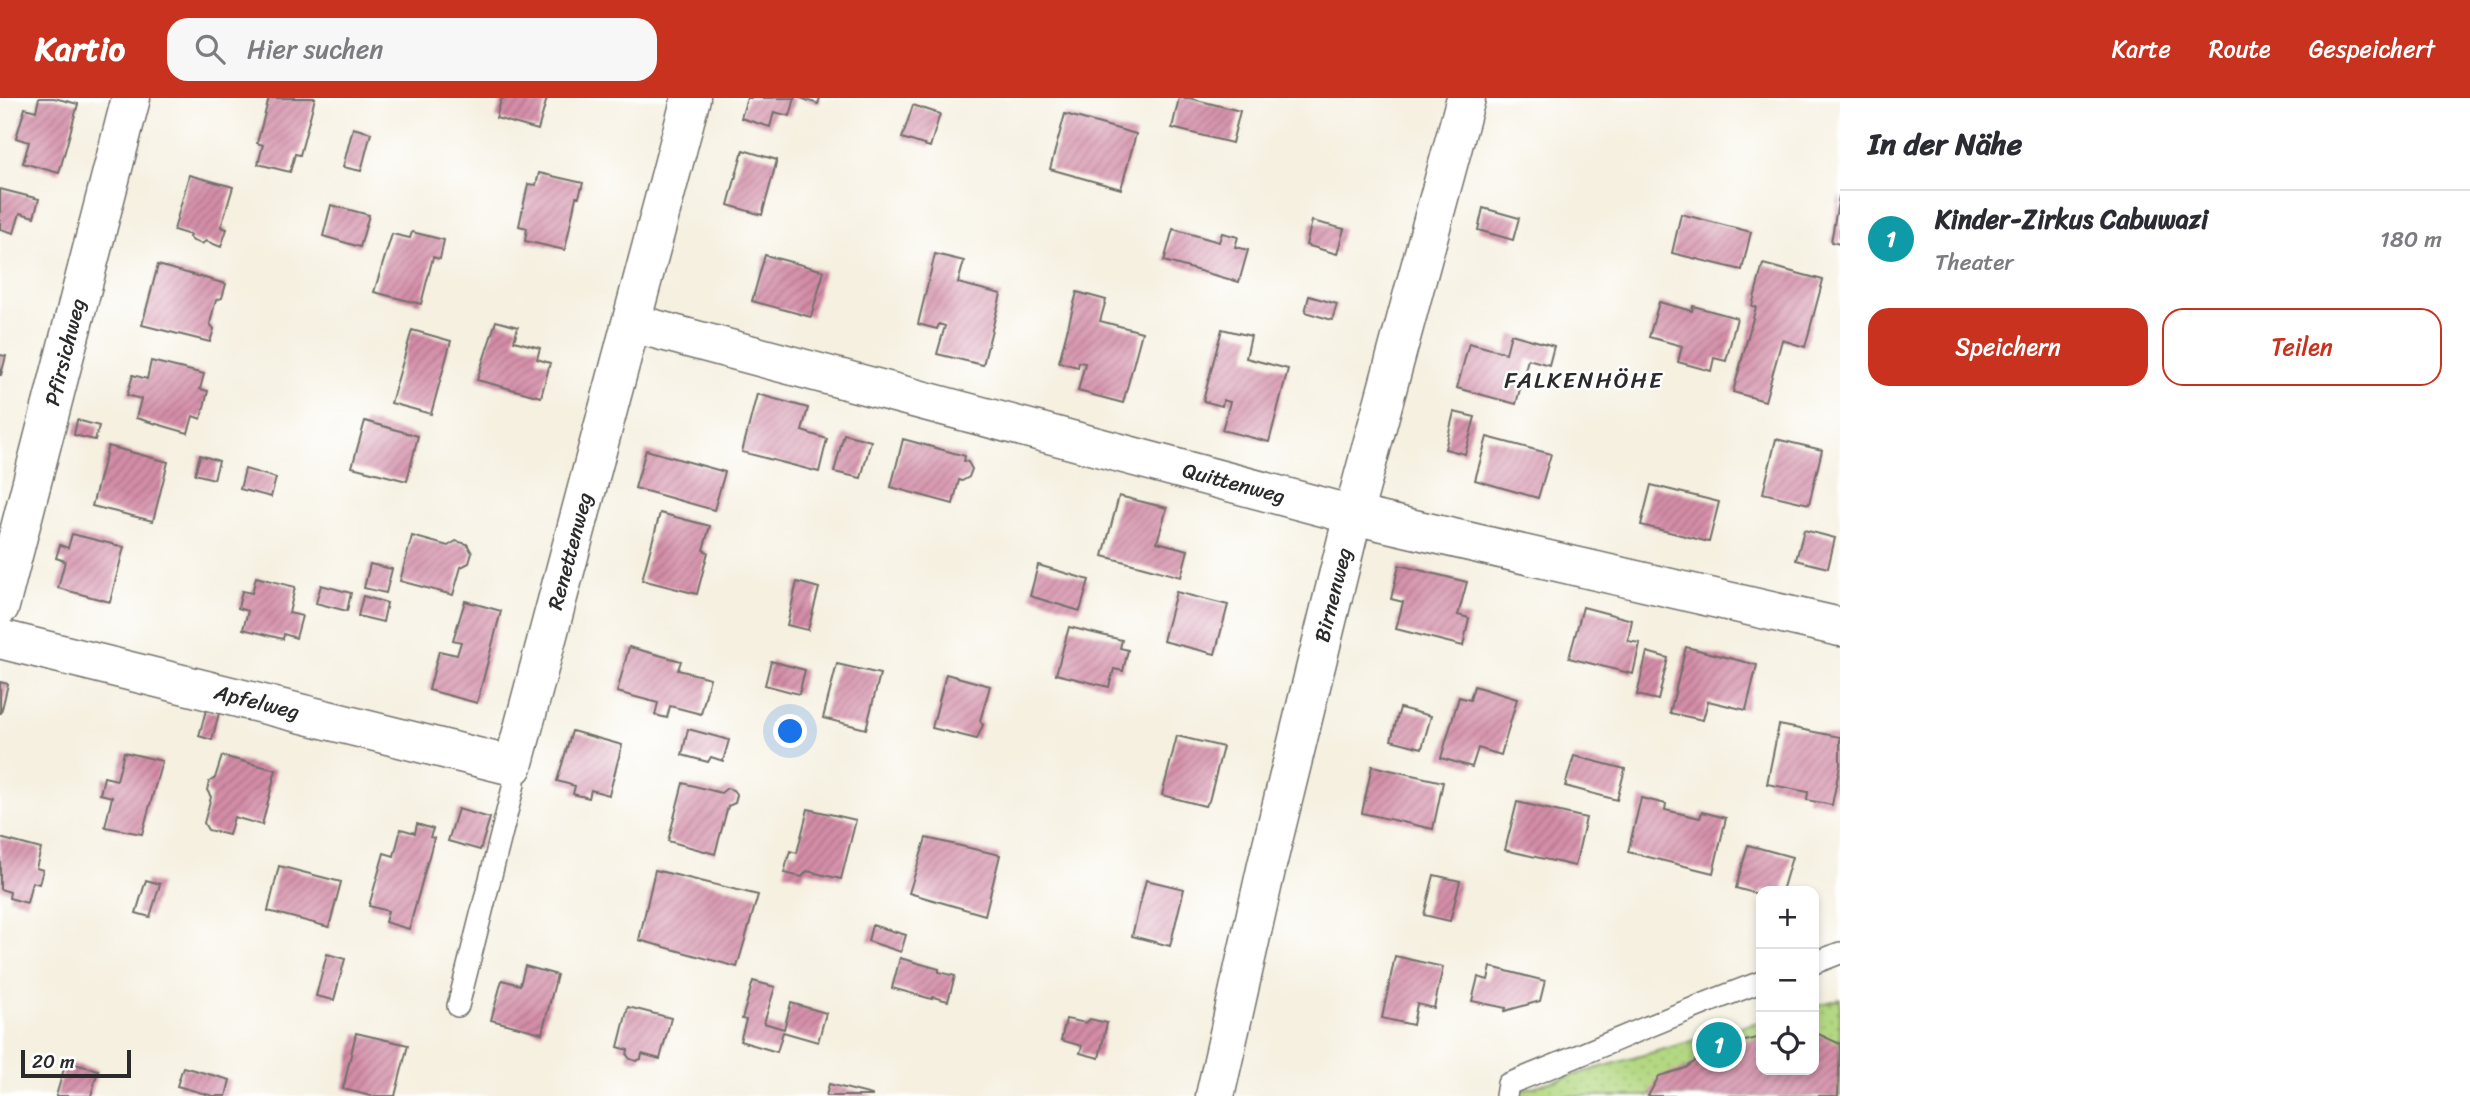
<!DOCTYPE html>
<html lang="de">
<meta charset="utf-8">
<style>
:root{--surface:#fff;--page:#f7f7f7;--text:#2b2b33;--muted:#7c7c81;--line:#e1e1e2;--accent:#c8321e}
body{margin:0;font-family:Sriracha,sans-serif;background:var(--page);color:var(--text)}
.controls{position:absolute;right:21px;bottom:21px;display:grid;overflow:hidden;border-radius:14px;box-shadow:0 4px 10px #0003}
.controls button{width:63px;height:63px;display:grid;place-items:center;padding:0;border:0;border-bottom:2px solid var(--line);background:var(--surface);color:var(--text);font:35px sans-serif}
.scale{position:absolute;left:21px;bottom:18px;width:110px;box-sizing:border-box;padding-left:7px;border:4px solid #2b2b2b;border-top:0;font-size:19px;line-height:24px;white-space:nowrap;color:#2b2b2b;-webkit-text-stroke:5px #fff;paint-order:stroke}
.you{position:absolute;left:791px;top:634px;width:24px;height:24px;margin:-18px;border:5px solid #fff;border-radius:50%;background:#1a73e8;box-shadow:0 0 0 10px #1a73e833}
.badge{display:grid;place-items:center;width:46px;height:46px;border-radius:50%;background:var(--accent);color:#fff;font-size:23px;font-weight:700}
.pin{position:absolute;translate:-50% -50%;border:4px solid #fff;box-shadow:0 2px 7px #0006}
.list{margin:0;padding:0;list-style:none}
h2{display:flex;justify-content:space-between;align-items:center;height:91px;margin:0;padding:0 28px;font-size:30px}
h2 small{font-size:23px;font-weight:400;color:var(--muted)}
.list li{display:grid;grid-template-columns:46px 1fr auto;gap:21px;align-items:center;box-sizing:border-box;height:98px;padding:0 28px;border-top:2px solid var(--line)}
.list b{display:block;font-size:26px;white-space:nowrap}
.list p{margin:0;font-size:23px;white-space:nowrap;color:var(--muted)}
.list em{font-size:23px;font-style:normal;color:var(--muted)}
.actions{display:flex;gap:14px;padding:21px 28px}
.actions a{flex:1;padding:16px 0;border:2px solid var(--accent);border-radius:21px;text-align:center;font-size:24px;color:var(--accent)}
.actions .main{background:var(--accent);color:#fff}
.icon{flex:none;width:38px;height:38px;fill:none;stroke:currentColor;stroke-width:2;stroke-linecap:round;stroke-linejoin:round}
.map{position:relative;flex:none;width:1840px;height:998px;overflow:hidden}
header{display:flex;align-items:center;gap:42px;box-sizing:border-box;height:98px;padding:0 35px;background:var(--accent);color:#fff}
header strong{font-size:33px}
nav{display:flex;gap:38px;margin-inline-start:auto;font-size:24px}
.search{width:490px;height:63px;background:var(--page);display:flex;align-items:center;gap:18px;box-sizing:border-box;padding:0 24px;border-radius:21px;color:var(--muted);font-size:26px}
main{display:flex}
aside{flex:1;background:var(--surface)}
.map>svg:first-child{display:block}
</style>
<header>
<strong>Kartio</strong>
<div class="search"><svg class="icon" aria-label="search" viewBox="0 0 24 24"><circle cx="10" cy="10" r="6"/><path d="M15 15l6 6"/></svg>Hier suchen</div>
<nav><a>Karte</a><a>Route</a><a>Gespeichert</a></nav>
</header>
<main>
<div class="map">
<svg width="1840" height="998" viewBox="0 0 1840 998">
<defs>
<pattern id="grass-dots" width="8" height="8" patternUnits="userSpaceOnUse" patternTransform="scale(1.75)"><rect width="8" height="8" fill="#b3d882"/><path d="M2 2h.1M6 6h.1" fill="none" stroke="#9aba70" stroke-width="1.8" stroke-linecap="round"/></pattern>
<pattern id="building-hatch" width="6" height="6" patternUnits="userSpaceOnUse" patternTransform="scale(1.75)"><rect width="6" height="6" fill="#d48da7"/><path d="M-1 1l2-2M0 6l6-6M5 7l2-2" fill="none" stroke="#ac7388"/></pattern>
</defs>
<rect width="100%" height="100%" fill="#fff"/>
<filter id="ink" filterUnits="userSpaceOnUse"><feTurbulence type="fractalNoise" baseFrequency=".0143" numOctaves="2"/><feDisplacementMap in="SourceGraphic" scale="14" xChannelSelector="R" yChannelSelector="G"/><feConvolveMatrix kernelMatrix="1 2 1 2 8 2 1 2 1" color-interpolation-filters="sRGB"/></filter>
<filter id="wash" filterUnits="userSpaceOnUse"><feTurbulence type="fractalNoise" baseFrequency=".00686" numOctaves="4" result="noise"/><feDisplacementMap in="SourceGraphic" scale="28" xChannelSelector="R" yChannelSelector="G"/><feGaussianBlur stdDeviation="1.57" result="paint"/><feColorMatrix in="noise" values="0 0 0 0 0 0 0 0 0 0 0 0 0 0 0 0 0 1.4 0 .05"/><feComposite in="paint" operator="in"/></filter>
<g filter="url(#wash)">
<rect width="100%" height="100%" fill="#f5f0e0"/>
<path fill="url(#grass-dots)" stroke="#6f8256" stroke-width="2" d="M1840 901V998H1516L1515 994 1761 923V972H1814V908Z"/>
<g id="blocks">
<path fill="url(#building-hatch)" d="M39 0H54L78 6 59 75 23 65 29 44 16 40 25 10 36 13Z
M269 0H315L300 57 295 56 290 74 258 66 263 47 257 45Z
M504 0H547L538 32 496 20 501 2Z
M747 0H795L790 18 774 14 770 29 741 20Z
M800 0H820L818 6Z
M1179 0H1189L1240 13 1232 45 1172 30Z
M913 7 940 16 930 49 902 40Z
M1065 16 1136 36 1121 91 1050 71Z
M353 30 371 35 361 73 343 69Z
M743 52 777 62 762 117 728 107Z
M539 75 583 85 579 99H576L565 152 525 143 527 130 519 128 528 86 536 87Z
M189 77 233 89 221 129 227 131 221 149 206 143 202 146 193 143 189 139 190 137 174 132Z
M0 91 39 101 34 119 20 115 14 135 0 131Z
M1839 98H1840V146L1831 144Z
M331 107 369 117 360 149 323 138Z
M1483 110 1519 120 1513 142 1478 132Z
M1681 116 1751 134 1742 172 1672 155Z
M1312 123 1344 131 1337 156 1306 147Z
M1173 131 1219 144 1222 135 1238 139 1235 149 1248 152 1239 184 1164 163Z
M412 134 444 142 440 161 433 159 421 206 374 194 392 136 410 140Z
M935 156 964 163 958 185 1001 196 983 267 937 256 945 228 939 226 937 231 918 226Z
M765 157 824 173 811 219 752 203Z
M1763 166 1823 182 1805 249 1782 242 1765 303 1733 294 1756 209 1752 208Z
M158 167 226 186 222 200 216 202 213 213 210 226 214 231 210 244 142 227Z
M1077 194 1106 202 1100 223 1142 234 1123 305 1078 293 1085 265 1079 264 1078 269 1059 264Z
M1309 198 1337 206 1332 222 1305 214Z
M1659 204 1692 213 1693 208 1737 220 1726 263 1714 260 1711 273 1678 264 1682 248 1649 239Z
M496 223 518 229 514 243 540 250 537 261 550 265 541 299 477 282Z
M1222 231 1251 238 1246 260 1288 271 1269 344 1222 332 1230 304 1223 302 1222 308 1203 303Z
M412 232 451 243 431 316 391 305Z
M1511 236 1554 248 1549 267 1528 261 1516 306 1457 290 1469 245 1506 255Z
M0 257 6 258 1 277H0Z
M151 263 204 276 200 291 208 293 201 321 193 318 188 335 136 320 141 301 127 297 133 277 147 281Z
M757 296 808 310 802 333 827 341 819 374 742 354Z
M1454 314 1475 319 1465 356 1445 351Z
M77 322 99 328 95 342 74 337Z
M365 323 418 338 407 383 352 369Z
M844 336 871 343 861 380 834 374Z
M1487 339 1551 356 1538 400 1475 382Z
M903 341 965 358 964 363 968 364 972 371 969 379 962 383 959 382 953 406 891 389Z
M1776 341 1822 352 1809 406 1763 395Z
M108 348 168 364 153 423 92 408Z
M646 352 725 374 714 412 635 390Z
M200 357 219 363 214 381 195 376Z
M245 371 276 380 271 399 240 391Z
M1651 387 1719 404 1709 444 1641 427Z
M1119 398 1167 410 1157 444 1188 452 1181 479 1103 458Z
M660 415 710 428 703 452 708 454 697 496 642 482Z
M1804 432 1835 440 1828 470 1796 462Z
M72 436 124 449 110 504 58 490 65 463 56 460 60 447 68 450Z
M412 438 448 448 456 443 467 446 472 455 469 465 461 469 453 497 400 483Z
M370 466 392 471 386 495 364 490Z
M1038 467 1089 482 1080 513 1030 498Z
M1399 467 1467 484 1458 517 1469 520 1463 548 1396 531 1403 504 1391 501Z
M256 479 295 489 289 515 302 518 296 540 284 536 283 541 243 531 248 513 238 510 242 493 252 495Z
M797 484 819 490 808 532 787 527Z
M321 487 351 495 347 513 316 505Z
M1176 494 1228 507 1215 556 1163 543Z
M363 498 387 505 383 524 358 518Z
M465 503 501 513 477 605 429 592 439 553 457 557 461 544 453 542Z
M1583 509 1632 522 1628 543 1640 545 1633 576 1569 560Z
M1069 529 1122 542 1120 550 1128 552 1123 573 1114 571 1109 589 1056 576Z
M629 549 681 563 678 572 710 580 701 616 670 608 667 620 655 617 658 605 617 594Z
M1686 549 1757 567 1746 612 1708 603 1703 622 1670 615Z
M1647 554 1668 560 1658 602 1637 597Z
M771 563 805 572 799 596 765 587Z
M837 566 880 576 866 631 823 620Z
M946 576 990 588 980 623 983 627 977 641 932 630Z
M0 584 8 586 1 615H0Z
M1474 588 1517 601 1501 657 1478 650 1472 669 1441 660 1459 599 1470 602Z
M1400 610 1431 618 1422 650 1391 642Z
M206 612 219 615 212 642 199 638Z
M1779 627 1840 639V667L1832 707 1807 702 1808 694 1767 686Z
M688 631 729 642 723 663 711 659 708 664 682 657Z
M572 633 622 647 609 697 591 692 589 700 573 696 575 688 557 683Z
M1177 638 1223 649 1209 703 1205 708 1162 697Z
M124 654 162 663 142 736 105 729 112 699 100 696 104 679 117 682Z
M222 658 276 672 262 727 234 719 229 737 208 732 204 725 211 699 207 692 209 684 215 680Z
M1574 658 1625 671 1617 702 1565 688Z
M1372 668 1443 684 1433 731 1362 715Z
M683 685 721 695 727 690 733 692 737 697 735 705 728 708 715 756 668 743Z
M1641 700 1666 706 1665 712 1700 720 1702 714 1726 720 1713 775 1628 754Z
M1517 704 1586 720 1575 768 1505 752Z
M458 711 490 720 480 752 448 743Z
M808 711 856 722 841 781 807 773 802 779 784 775 790 753 797 755Z
M417 726 433 731 430 739 434 740 409 831 385 824 388 813 369 808 384 755 394 758 401 731 415 735Z
M0 740 41 751 36 770 43 772 39 786 32 784 27 805 9 800 10 794 0 791Z
M926 740 1000 757 985 817 909 795Z
M1748 747 1792 759 1782 793H1761V797L1736 790Z
M279 768 341 784 329 829 268 813Z
M655 772 758 797 737 869 639 842Z
M1434 777 1460 783 1450 823 1424 817Z
M146 782 160 786 150 819 136 815Z
M1146 782 1184 791 1170 848 1132 838Z
M872 827 906 837 901 854 868 843Z
M327 856 345 861 334 902 316 898Z
M1395 858 1443 869 1434 910 1417 906 1413 927 1382 920Z
M900 860 939 871V874L955 878 948 903 933 899 932 901 892 890Z
M525 868 557 877 542 935 491 922 502 882 520 887Z
M1491 869 1545 883 1540 903 1505 913 1506 910 1472 903 1478 879 1488 882Z
M753 883 775 889 764 925 784 931 791 905 826 915 818 944 783 934 777 954 740 943 746 922 742 921Z
M628 909 671 920 660 961 642 956 641 961 636 963 630 961 627 957 628 952 618 949Z
M1066 921 1086 925 1090 921 1107 925 1099 960 1080 955 1082 948 1061 942Z
M1814 934 1840 946 1838 998H1648L1659 978 1686 970 1710 952 1761 939V972H1814Z
M356 935 408 947 395 998H371L343 991Z
M66 964 98 972 91 998H56Z
M183 969 230 982 226 998H213L177 988Z
M829 986 872 997V998H826Z"/>
</g>
</g>
<g filter="url(#ink)">
<use href="#blocks" fill-opacity="0" stroke="#72706a" stroke-width="2"/>
<g fill="none" stroke-linecap="round" stroke-linejoin="round">
<g stroke="#72706a" stroke-width="24">
<path id="lane" d="M1814 865 1840 855
M458 908 514 686 513 668
M1506 998 1508 986C1593 953 1676 915 1761 884"/>
</g>
<g stroke="#72706a" stroke-width="41">
<path id="street" d="M632 225 1353 417 1840 529
M0 508 131 0
M0 541 513 668 691 0
M1215 998 1267 767 1353 417 1466 0"/>
</g>
<use href="#lane" stroke="#fff" stroke-width="21"/>
<use href="#street" stroke="#fff" stroke-width="38"/>
</g>
</g>
<g text-anchor="middle" dominant-baseline="central" stroke-width="5" stroke-linejoin="round" paint-order="stroke">
<g font-size="21" fill="#2b2b2b" stroke="#fff">
<text transform="translate(65 254) rotate(-76)">Pfirsichweg</text>
<text transform="translate(1234 385) rotate(15)">Quittenweg</text>
<text transform="translate(570 453) rotate(-75)">Renettenweg</text>
<text transform="translate(1333 497) rotate(-76)">Birnenweg</text>
<text transform="translate(257 604) rotate(14)">Apfelweg</text>
</g>
<g font-size="23" letter-spacing="2" fill="#2b2b2b" stroke="#fff">
<text x="1584" y="282">FALKENHÖHE</text>
</g>
</g>
</svg>
<div class="controls">
<button>+</button>
<button>−</button>
<button><svg class="icon" aria-label="locate" viewBox="0 0 24 24"><circle cx="12" cy="12" r="6"/><path d="M12 2v4M12 18v4M2 12h4M18 12h4"/></svg></button>
</div>
<div class="scale">20 m</div>
<div class="you"></div>
<div class="pin badge" style="left:1719px;top:947px;background:#0f9aa8">1</div>
</div>
<aside>
<h2>In der Nähe<small></small></h2>
<ul class="list">
<li><span class="badge" style="background:#0f9aa8">1</span><div><b>Kinder-Zirkus Cabuwazi</b><p>Theater</p></div><em>180 m</em></li>
</ul>
<div class="actions"><a class="main">Speichern</a><a>Teilen</a></div>
</aside>
</main>
